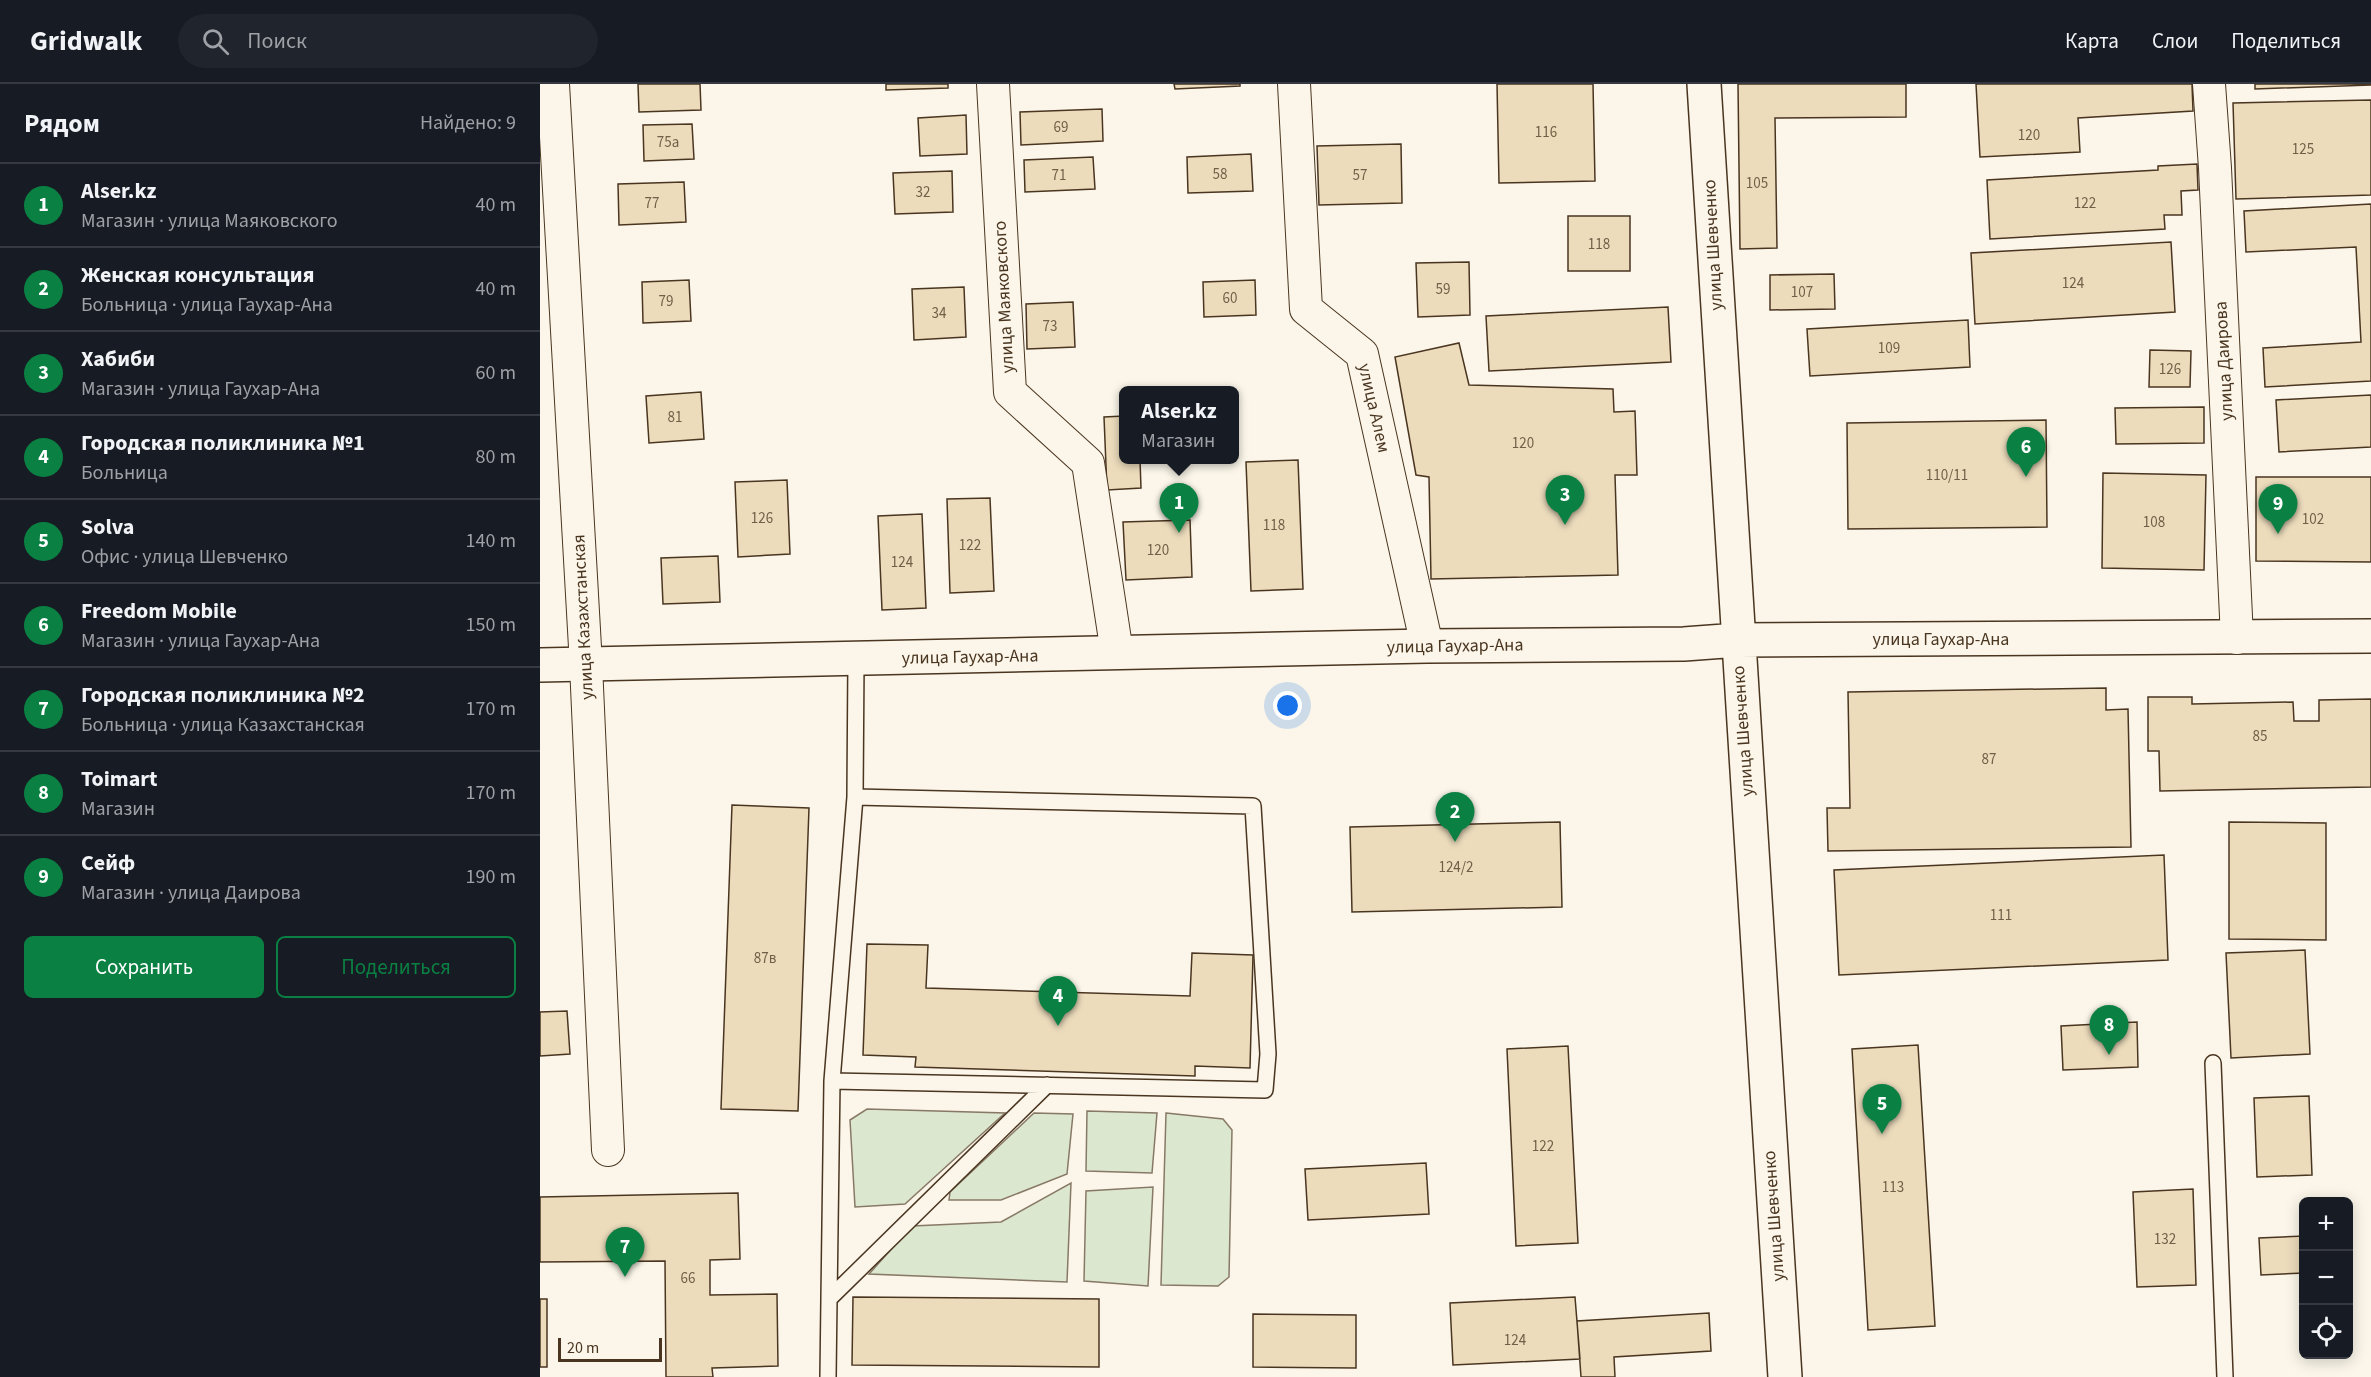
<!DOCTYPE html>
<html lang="ru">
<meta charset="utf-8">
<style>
:root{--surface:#171b24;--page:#20242c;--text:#f1f3f6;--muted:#9ea1a6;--line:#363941;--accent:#0b8043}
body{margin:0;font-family:"Source Sans 3",sans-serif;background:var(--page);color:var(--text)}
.controls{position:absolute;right:18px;bottom:18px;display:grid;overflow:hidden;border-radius:9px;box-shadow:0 3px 15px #0003}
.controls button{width:54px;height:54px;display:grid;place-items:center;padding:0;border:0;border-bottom:2px solid var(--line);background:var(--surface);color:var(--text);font:30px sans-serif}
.scale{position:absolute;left:18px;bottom:15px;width:104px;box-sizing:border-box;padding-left:6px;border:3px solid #4a3520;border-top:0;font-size:16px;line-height:21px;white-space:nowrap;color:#4a3520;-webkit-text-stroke:4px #fbf6e9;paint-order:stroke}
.you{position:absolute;left:748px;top:622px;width:21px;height:21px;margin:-15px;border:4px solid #fff;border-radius:50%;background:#1a73e8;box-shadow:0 0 0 9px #1a73e833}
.badge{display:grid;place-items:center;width:39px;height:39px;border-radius:50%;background:var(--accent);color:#fff;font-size:20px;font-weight:700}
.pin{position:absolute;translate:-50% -50px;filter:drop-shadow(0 2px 3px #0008)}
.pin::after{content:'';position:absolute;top:32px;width:21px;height:18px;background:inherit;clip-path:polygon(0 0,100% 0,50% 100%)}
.popup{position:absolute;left:579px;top:302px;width:120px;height:78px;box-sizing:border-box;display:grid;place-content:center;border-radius:9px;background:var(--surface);filter:drop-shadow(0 2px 4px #0005);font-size:20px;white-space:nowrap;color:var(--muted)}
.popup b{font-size:22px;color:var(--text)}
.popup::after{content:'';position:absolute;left:50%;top:100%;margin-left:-12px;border:12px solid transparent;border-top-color:var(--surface)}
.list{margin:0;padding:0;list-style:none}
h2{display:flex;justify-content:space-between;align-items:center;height:78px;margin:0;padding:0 24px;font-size:26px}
h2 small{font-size:20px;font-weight:400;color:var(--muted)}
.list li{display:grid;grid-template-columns:39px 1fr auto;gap:18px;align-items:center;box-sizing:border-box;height:84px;padding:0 24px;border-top:2px solid var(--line)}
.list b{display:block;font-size:22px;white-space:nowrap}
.list p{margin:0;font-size:20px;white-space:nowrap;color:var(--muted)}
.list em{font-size:20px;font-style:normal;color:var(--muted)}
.actions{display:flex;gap:12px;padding:18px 24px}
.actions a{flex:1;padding:14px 0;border:2px solid var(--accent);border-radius:9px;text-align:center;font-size:21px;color:var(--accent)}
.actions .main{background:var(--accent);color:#fff}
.icon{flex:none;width:33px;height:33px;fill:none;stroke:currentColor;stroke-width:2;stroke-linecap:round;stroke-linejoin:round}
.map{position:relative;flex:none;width:1831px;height:1293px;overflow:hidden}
header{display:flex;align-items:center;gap:36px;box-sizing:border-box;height:84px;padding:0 30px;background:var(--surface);border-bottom:2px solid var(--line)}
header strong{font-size:28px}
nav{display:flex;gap:33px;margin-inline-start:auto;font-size:21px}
.search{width:420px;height:54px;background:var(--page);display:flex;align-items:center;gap:15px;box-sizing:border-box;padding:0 21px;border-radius:33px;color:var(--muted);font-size:22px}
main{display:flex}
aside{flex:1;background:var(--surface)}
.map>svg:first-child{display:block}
</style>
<header>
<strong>Gridwalk</strong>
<div class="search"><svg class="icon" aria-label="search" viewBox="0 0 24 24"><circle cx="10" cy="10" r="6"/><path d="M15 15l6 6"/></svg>Поиск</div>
<nav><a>Карта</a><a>Слои</a><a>Поделиться</a></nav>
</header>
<main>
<aside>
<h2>Рядом<small>Найдено: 9</small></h2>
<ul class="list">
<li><span class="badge">1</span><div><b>Alser.kz</b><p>Магазин · улица Маяковского</p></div><em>40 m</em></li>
<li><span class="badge">2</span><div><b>Женская консультация</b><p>Больница · улица Гаухар-Ана</p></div><em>40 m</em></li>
<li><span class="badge">3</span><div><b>Хабиби</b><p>Магазин · улица Гаухар-Ана</p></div><em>60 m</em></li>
<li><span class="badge">4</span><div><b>Городская поликлиника №1</b><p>Больница</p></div><em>80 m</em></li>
<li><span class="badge">5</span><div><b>Solva</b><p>Офис · улица Шевченко</p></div><em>140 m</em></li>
<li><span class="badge">6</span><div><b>Freedom Mobile</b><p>Магазин · улица Гаухар-Ана</p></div><em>150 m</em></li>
<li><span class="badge">7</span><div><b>Городская поликлиника №2</b><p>Больница · улица Казахстанская</p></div><em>170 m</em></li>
<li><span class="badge">8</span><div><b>Toimart</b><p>Магазин</p></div><em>170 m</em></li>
<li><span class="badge">9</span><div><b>Сейф</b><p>Магазин · улица Даирова</p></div><em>190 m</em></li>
</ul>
<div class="actions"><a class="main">Сохранить</a><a>Поделиться</a></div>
</aside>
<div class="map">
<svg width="1831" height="1293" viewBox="0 0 1831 1293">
<rect width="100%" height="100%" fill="#fbf6e9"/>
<path fill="#dce7d0" stroke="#887966" stroke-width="1.5" d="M327 1025 465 1029 365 1120 315 1123 310 1036Z
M547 1027 617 1029 612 1089 546 1087Z
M494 1029 533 1030 527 1090 461 1116H409L410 1108Z
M626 1029 683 1035 692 1046 689 1193 678 1202 621 1201Z
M531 1099 527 1198 329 1190 372 1142 461 1138Z
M613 1103 608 1202 544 1197 546 1107Z"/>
<path fill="#ecdcbc" stroke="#4a3520" stroke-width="1.5" d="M98 0H160L161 26 99 28Z
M346 0H408V4L346 6Z
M634 0H700V2L635 5Z
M957 0H1053L1055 97 959 99Z
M1198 0H1366V33L1235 34 1237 164 1200 165Z
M1436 0H1652L1653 27 1538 34 1540 68 1440 73Z
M1715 0H1831V1L1715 5Z
M1831 16V111L1696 115 1693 19Z
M562 25 563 57 481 61 480 28Z
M426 31 427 70 380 72 378 34Z
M152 40 154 75 104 77 103 41Z
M861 60 862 119 779 121 777 62Z
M711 70 713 107 648 109 647 73Z
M553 73 555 105 485 108 484 76Z
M1657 80 1658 106 1641 107 1642 131H1624L1625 145 1450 155 1447 96 1618 86V82Z
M412 87 413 128 355 130 353 89Z
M144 98 146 138 79 141 78 100Z
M1831 120V297L1725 303 1723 264 1821 258 1816 163 1706 168 1704 127Z
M1028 132H1090V187H1028Z
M1631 158 1635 228 1435 240 1431 169Z
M929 178 930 231 878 233 876 179Z
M1294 190 1295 225 1230 226V191Z
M149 196 151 237 103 239 102 198Z
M715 196 716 231 664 233 663 198Z
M424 203 426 253 374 256 372 205Z
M533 218 535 263 487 265 486 220Z
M1128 223 1131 278 949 287 946 232Z
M1428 236 1430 283 1270 292 1267 245Z
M919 259 929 301 1073 305 1074 328 1095 327 1097 391H1075L1078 491 891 495 889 393 876 391 855 273Z
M1610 266 1651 267 1650 303H1609Z
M161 308 164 355 109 359 106 312Z
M1831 311V363L1739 368 1736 316Z
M1664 323V359L1576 360 1575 324Z
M584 332V376H600L601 404 567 406 564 333Z
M1506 336 1507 443 1308 445 1307 339Z
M758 376 763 505 711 507 706 378Z
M1563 389 1666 391 1664 486 1562 484Z
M1716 393H1831V478L1716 477Z
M247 396 250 470 198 473 195 398Z
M450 414 454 507 410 509 407 415Z
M382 430 386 524 342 526 338 432Z
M650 436 652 493 586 496 583 438Z
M178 472 180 518 123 520 121 474Z
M1566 604V626L1588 625 1591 763 1288 767 1287 724H1310L1308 608Z
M1608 613H1652V620L1753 618 1754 637H1779V616L1831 615V703L1620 707 1619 667H1608Z
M192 721 269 724 258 1027 181 1025Z
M1020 738 1022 823 812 828 810 743Z
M1689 738 1786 739V856L1689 855Z
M1624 771 1628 876 1299 891 1294 786Z
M327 860 388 861 386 904 650 912 652 869 713 871 710 984 655 982V992L375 983 376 973 323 971Z
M1765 866 1770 970 1691 974 1686 869Z
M27 927 30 970 0 972V928Z
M1597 938 1598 983 1523 986 1521 942Z
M1378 961 1395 1242 1328 1246 1312 965Z
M1028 962 1038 1159 976 1162 967 965Z
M1769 1012 1772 1091 1717 1093 1714 1014Z
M886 1079 889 1130 768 1136 765 1085Z
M1653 1105 1656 1201 1597 1203 1593 1108Z
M198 1109 200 1175 170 1176V1211L237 1210 238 1282 172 1284 173 1293H126L125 1177 0 1178V1113Z
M1764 1152V1189L1721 1191 1719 1154Z
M313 1213 559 1215V1283L312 1281Z
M1035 1213 1040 1275 913 1281 910 1219Z
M0 1215H7V1283H0Z
M1169 1229 1171 1267 1074 1273 1075 1293H1041L1037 1237Z
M713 1230 816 1231V1284L713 1283Z"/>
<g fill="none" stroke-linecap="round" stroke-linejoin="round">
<g stroke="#4a3520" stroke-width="18">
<path id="service" d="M315 713 713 722 728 970 725 1006 292 997 315 713 316 575
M1673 979 1685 1293
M289 1215 292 997
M288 1293 289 1215 507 1001"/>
</g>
<g stroke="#4a3520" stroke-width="34">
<path id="minor" d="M13 0 46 581 68 1066
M453 0 470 308 548 379 577 569
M754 0 766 225 822 270 887 562
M1669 0 1675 84 1697 554"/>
</g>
<g stroke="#4a3520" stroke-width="36">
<path id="tertiary" d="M1164 0 1245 1293
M0 581 887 562 1144 560 1198 556 1831 552"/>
</g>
<use href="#service" stroke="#fbf6e9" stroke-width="15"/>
<use href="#minor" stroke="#fbf6e9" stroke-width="32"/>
<use href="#tertiary" stroke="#fbf6e9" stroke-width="33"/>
</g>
<g text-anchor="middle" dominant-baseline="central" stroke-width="4.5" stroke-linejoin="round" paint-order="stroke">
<g font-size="15" fill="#725f47">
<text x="521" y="43">69</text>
<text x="1006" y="48">116</text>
<text x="1489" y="51">120</text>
<text x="128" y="58">75а</text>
<text x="1763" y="65">125</text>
<text x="680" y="90">58</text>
<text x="519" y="91">71</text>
<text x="820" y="91">57</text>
<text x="1217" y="99">105</text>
<text x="383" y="108">32</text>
<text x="112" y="119">77</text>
<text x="1545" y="119">122</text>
<text x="1059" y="160">118</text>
<text x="1533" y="199">124</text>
<text x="903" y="205">59</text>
<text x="1262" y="208">107</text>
<text x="690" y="214">60</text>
<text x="126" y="217">79</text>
<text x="399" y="229">34</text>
<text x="510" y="242">73</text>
<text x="1349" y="264">109</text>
<text x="1630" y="285">126</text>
<text x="135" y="333">81</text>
<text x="983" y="359">120</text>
<text x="1407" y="391">110/11</text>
<text x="222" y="434">126</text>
<text x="1773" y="435">102</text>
<text x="1614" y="438">108</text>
<text x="734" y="441">118</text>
<text x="430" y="461">122</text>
<text x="618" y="466">120</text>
<text x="362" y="478">124</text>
<text x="1720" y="652">85</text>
<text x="1449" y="675">87</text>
<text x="916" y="783">124/2</text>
<text x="1461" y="831">111</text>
<text x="225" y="874">87в</text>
<text x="1003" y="1062">122</text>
<text x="1353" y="1103">113</text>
<text x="1625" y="1155">132</text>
<text x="148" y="1194">66</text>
<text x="975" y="1256">124</text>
</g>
<g font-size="18" fill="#4a3520" stroke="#fbf6e9">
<text transform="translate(1173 161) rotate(-93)">улица Шевченко</text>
<text transform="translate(464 213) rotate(-93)">улица Маяковского</text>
<text transform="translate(1684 277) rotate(-93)">улица Даирова</text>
<text transform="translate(834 324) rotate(77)">улица Алем</text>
<text transform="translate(43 533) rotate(-93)">улица Казахстанская</text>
<text x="1401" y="555">улица Гаухар-Ана</text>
<text transform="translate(915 562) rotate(-1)">улица Гаухар-Ана</text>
<text transform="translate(430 573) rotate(-1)">улица Гаухар-Ана</text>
<text transform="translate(1203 647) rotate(-94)">улица Шевченко</text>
<text transform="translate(1234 1132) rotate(-94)">улица Шевченко</text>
</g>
</g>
</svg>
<div class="controls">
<button>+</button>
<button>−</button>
<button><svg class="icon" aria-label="locate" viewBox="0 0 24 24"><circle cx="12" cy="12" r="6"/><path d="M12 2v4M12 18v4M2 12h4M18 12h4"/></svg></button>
</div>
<div class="scale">20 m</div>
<div class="you"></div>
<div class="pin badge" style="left:639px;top:449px">1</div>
<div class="popup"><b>Alser.kz</b>Магазин</div>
<div class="pin badge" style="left:915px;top:758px">2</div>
<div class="pin badge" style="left:1025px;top:441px">3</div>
<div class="pin badge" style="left:518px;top:942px">4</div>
<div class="pin badge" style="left:1342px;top:1050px">5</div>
<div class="pin badge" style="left:1486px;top:393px">6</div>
<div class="pin badge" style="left:85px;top:1193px">7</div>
<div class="pin badge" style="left:1569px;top:971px">8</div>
<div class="pin badge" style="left:1738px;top:450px">9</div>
</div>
</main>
